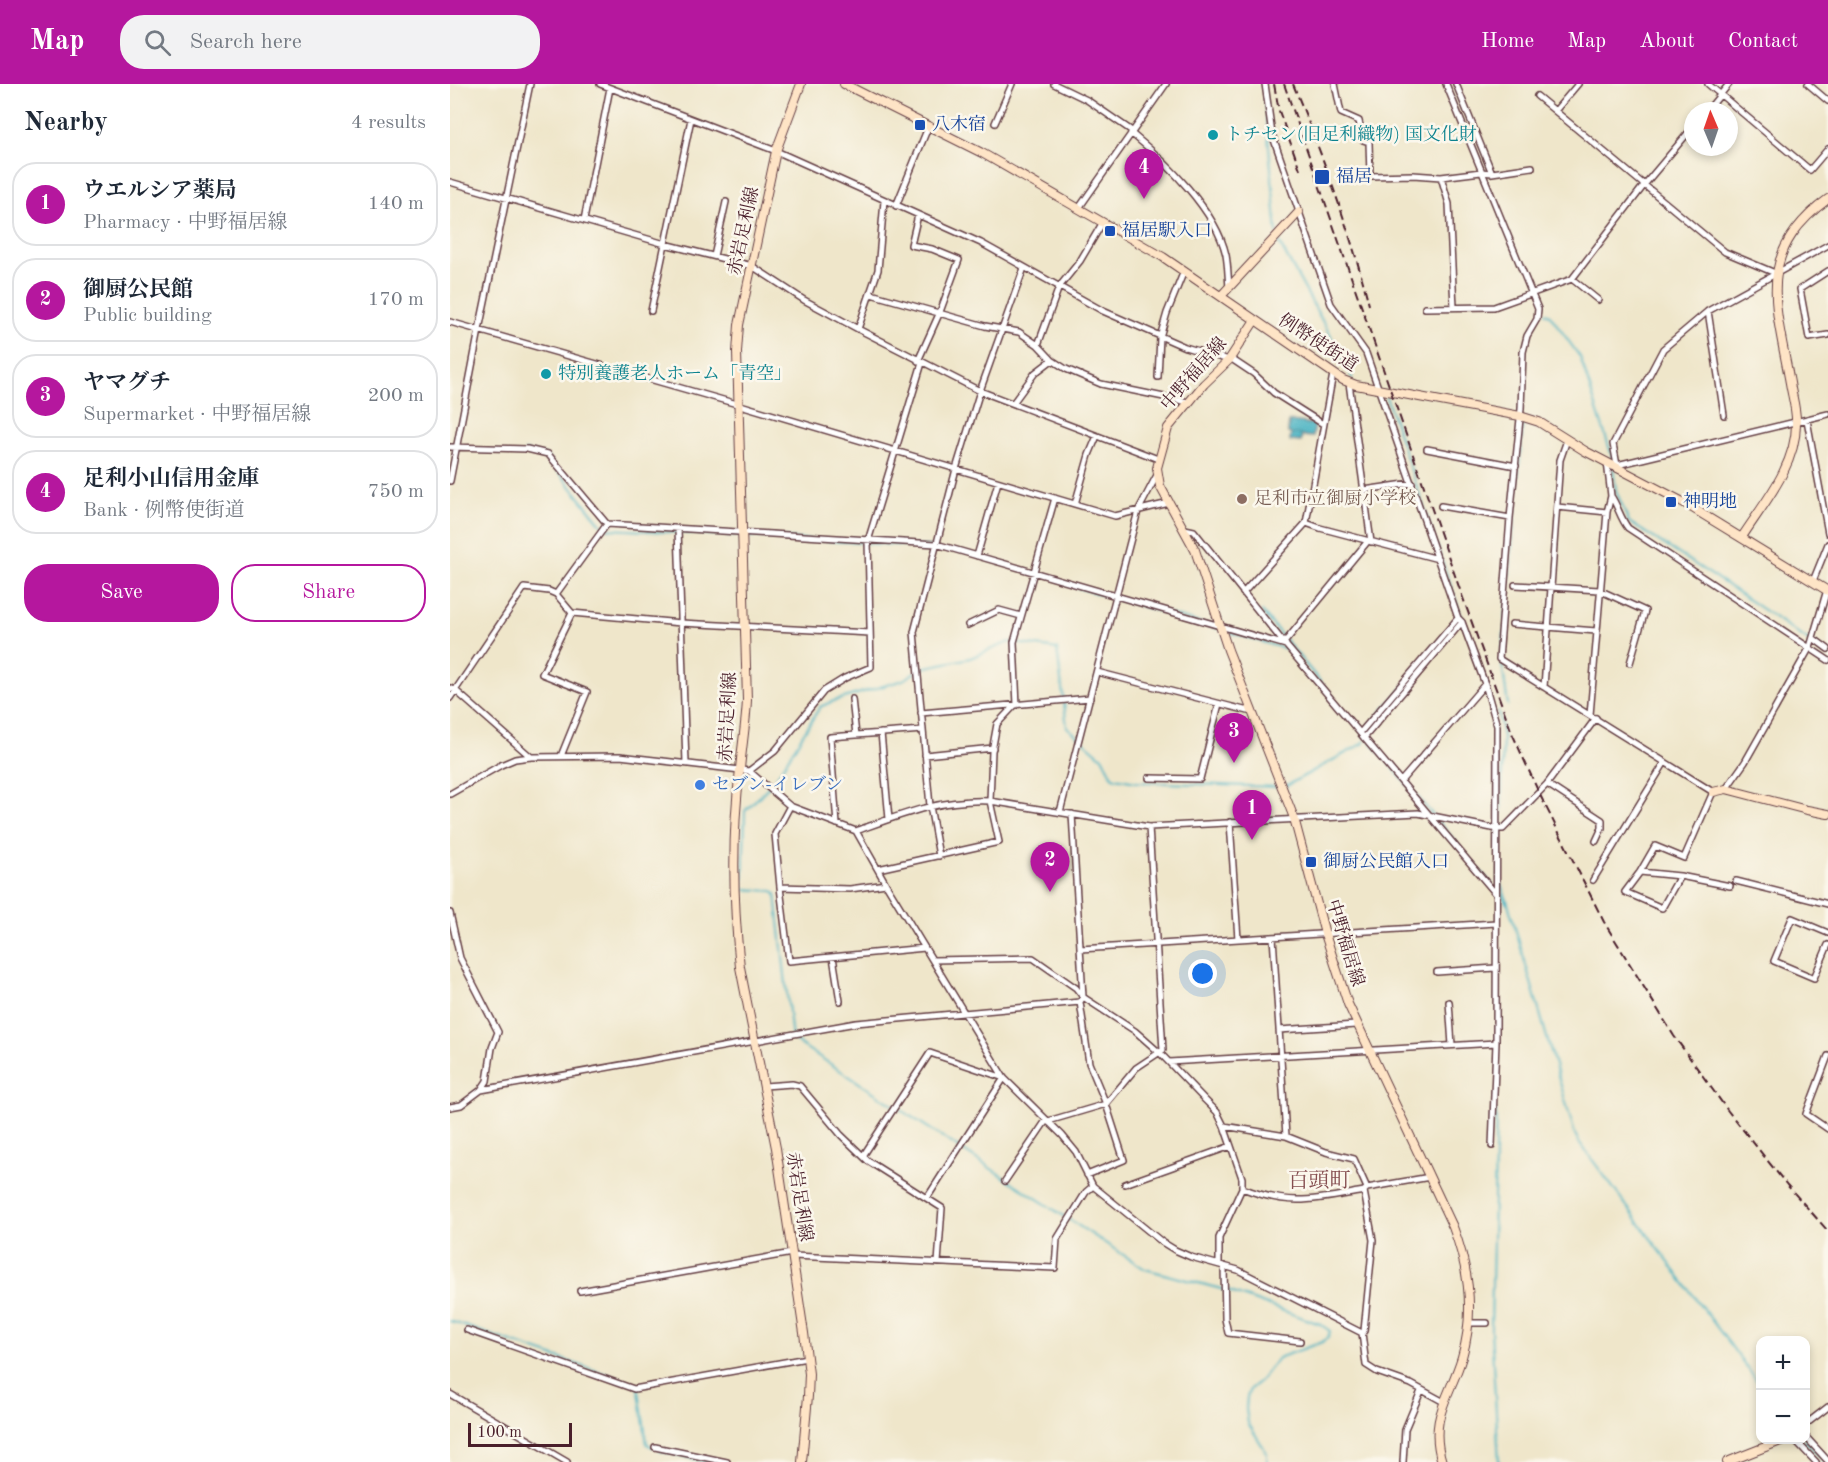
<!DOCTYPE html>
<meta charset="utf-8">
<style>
:root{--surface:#fff;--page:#f2f2f3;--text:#1f2937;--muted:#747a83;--line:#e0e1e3;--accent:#b5179e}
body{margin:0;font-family:"Old Standard TT","Noto Serif JP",serif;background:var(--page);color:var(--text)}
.controls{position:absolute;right:18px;bottom:18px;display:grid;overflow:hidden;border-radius:12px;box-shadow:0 3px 9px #0003}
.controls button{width:54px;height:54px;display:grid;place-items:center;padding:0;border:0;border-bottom:2px solid var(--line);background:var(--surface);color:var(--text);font:30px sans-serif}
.compass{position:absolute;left:1234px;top:18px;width:54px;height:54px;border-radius:50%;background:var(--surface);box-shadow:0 3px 9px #0003;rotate:358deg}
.scale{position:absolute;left:18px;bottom:15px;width:104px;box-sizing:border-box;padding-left:6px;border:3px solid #4a1f2b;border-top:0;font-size:16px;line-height:21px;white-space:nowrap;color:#4a1f2b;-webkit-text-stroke:4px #fbf7ec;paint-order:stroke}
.you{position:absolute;left:753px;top:890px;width:21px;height:21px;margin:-15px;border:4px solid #fff;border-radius:50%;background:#1a73e8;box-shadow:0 0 0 9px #1a73e833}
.badge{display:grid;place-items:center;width:39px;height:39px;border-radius:50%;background:var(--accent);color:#fff;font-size:20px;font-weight:700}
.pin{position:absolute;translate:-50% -50px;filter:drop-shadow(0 2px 3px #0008)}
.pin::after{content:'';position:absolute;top:32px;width:21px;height:18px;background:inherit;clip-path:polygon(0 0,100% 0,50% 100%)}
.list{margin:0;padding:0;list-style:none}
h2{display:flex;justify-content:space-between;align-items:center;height:78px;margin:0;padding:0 24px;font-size:26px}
h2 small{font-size:20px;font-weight:400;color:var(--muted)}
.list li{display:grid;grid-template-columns:39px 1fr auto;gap:18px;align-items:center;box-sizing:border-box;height:84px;margin:0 12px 12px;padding:0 12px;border:2px solid var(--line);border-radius:24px}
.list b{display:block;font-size:22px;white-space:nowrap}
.list p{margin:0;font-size:20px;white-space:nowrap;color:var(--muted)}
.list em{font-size:20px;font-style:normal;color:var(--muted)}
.actions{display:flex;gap:12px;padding:18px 24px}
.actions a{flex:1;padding:14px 0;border:2px solid var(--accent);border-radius:24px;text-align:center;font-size:21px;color:var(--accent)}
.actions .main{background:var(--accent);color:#fff}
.icon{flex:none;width:33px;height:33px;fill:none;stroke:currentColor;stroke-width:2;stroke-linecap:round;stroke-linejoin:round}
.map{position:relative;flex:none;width:1378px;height:1378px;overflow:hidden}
header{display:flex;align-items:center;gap:36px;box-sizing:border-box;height:84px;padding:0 30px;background:var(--accent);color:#fff}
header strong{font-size:28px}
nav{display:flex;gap:33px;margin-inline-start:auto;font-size:21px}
.search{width:420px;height:54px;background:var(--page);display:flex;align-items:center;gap:15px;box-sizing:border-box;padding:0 21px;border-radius:24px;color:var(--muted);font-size:22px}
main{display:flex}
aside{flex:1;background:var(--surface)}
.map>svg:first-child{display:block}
</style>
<header>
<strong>Map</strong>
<div class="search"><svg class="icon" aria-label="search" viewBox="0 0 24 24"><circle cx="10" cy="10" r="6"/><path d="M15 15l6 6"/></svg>Search here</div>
<nav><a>Home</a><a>Map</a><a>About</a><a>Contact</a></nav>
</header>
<main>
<aside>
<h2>Nearby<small>4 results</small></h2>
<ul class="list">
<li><span class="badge">1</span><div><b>ウエルシア薬局</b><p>Pharmacy · 中野福居線</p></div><em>140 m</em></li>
<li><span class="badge">2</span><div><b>御厨公民館</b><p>Public building</p></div><em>170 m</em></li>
<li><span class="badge">3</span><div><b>ヤマグチ</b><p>Supermarket · 中野福居線</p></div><em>200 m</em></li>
<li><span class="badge">4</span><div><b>足利小山信用金庫</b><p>Bank · 例幣使街道</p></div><em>750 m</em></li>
</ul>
<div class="actions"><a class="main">Save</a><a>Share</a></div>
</aside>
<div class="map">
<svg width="1378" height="1378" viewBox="0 0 1378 1378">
<defs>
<pattern id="water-waves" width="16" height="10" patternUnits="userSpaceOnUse" patternTransform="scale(1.5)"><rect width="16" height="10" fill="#43b0c1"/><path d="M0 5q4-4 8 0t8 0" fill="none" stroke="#3a8f9d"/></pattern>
</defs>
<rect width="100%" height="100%" fill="#fbf7ec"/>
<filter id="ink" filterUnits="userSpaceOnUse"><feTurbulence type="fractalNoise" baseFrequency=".0167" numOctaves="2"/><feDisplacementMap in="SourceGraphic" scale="12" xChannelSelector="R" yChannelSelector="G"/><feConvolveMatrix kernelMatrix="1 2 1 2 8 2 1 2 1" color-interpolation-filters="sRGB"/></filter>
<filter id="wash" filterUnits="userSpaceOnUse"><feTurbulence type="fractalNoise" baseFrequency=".008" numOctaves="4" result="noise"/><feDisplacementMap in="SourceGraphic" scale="24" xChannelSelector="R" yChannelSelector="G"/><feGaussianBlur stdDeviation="1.35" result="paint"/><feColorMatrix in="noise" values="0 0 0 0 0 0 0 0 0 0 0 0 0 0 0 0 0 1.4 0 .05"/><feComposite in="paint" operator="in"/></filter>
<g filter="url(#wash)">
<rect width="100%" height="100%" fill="#efe6ca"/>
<path fill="url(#water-waves)" stroke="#466876" stroke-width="1.5" d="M839 337 865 340 863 353 852 352 851 358 840 357 841 350 838 349Z"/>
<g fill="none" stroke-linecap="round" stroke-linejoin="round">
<path stroke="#43b0c1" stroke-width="2" d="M814 9 827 149
M827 155 900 287 902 294
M1095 229 1100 231 1130 273 1162 372V379
M936 313 1012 535
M75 367 96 372 150 439 159 445 290 452
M1163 385 1166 407 1179 438 1274 499 1378 570
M295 452 484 463
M622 502 770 545
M812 528 883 613
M775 547 836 565
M1052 575 1073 338
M1052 580 1058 621
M1048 627 1053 653 1049 802
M914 652 913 649 971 583
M916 652 1042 801
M834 703 914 659V657
M1049 797 1057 816 1125 1050 1129 1058 1310 1301
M1052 812 1057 820
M1046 1027 1041 1246 1049 1378
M0 1237 188 1301 197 1360 203 1363
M1354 1356 1375 1378
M210 1367 259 1378
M817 1378V1369L798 1339 796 1325 797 1313 800 1305 811 1296 828 1274 872 1258 878 1254 880 1247 870 1240 775 1206 695 1185 342 955 326 810 323 807 293 805 295 727 324 697 370 623 381 618 453 596 472 584 520 574 559 558 607 565 617 643 652 673 662 692 665 694 686 698 829 703"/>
</g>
</g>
<g filter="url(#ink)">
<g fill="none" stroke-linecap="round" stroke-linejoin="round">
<g stroke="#633d43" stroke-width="8">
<path id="street" d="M150 0 326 67 531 159 653 227 735 263 779 276
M604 0 637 16 682 47
M815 0 822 50 881 220 916 269 1008 534 1012 538 1035 600 1047 642 1046 959 1042 1062
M885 0 891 29 909 37 913 56 919 58 920 92 963 91 991 93 1031 88 1042 89 1082 83
M996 0 1088 225 1087 235 1077 252 1073 268 1071 325 1060 434 1049 575 1263 708 1234 774 1205 762 1190 788 1175 808 1212 824 1230 792 1190 788
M1006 0 1042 89
M1258 0 1360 86 1378 65
M1358 0 1378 17
M1087 12 1275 168 1325 189
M1105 27 1128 0
M1257 27 1279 0
M545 39 562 0
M681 49C715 77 766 126 776 171 778 182 778 193 779 203
M991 93 999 120 1004 223
M0 98 215 160 302 182 354 216 408 245 530 307 708 375
M446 122 479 41
M629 124 716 0
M134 136 160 4
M264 172 276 118
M1378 187 1350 205 1359 254 1378 251
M1122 195 1148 216
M421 210 535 242 569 248 588 261 602 276 616 285 651 300 738 318
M975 224 1044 223 1122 195 1195 100 1243 43
M201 227 241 35
M1258 227 1274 331
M0 238 287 320 665 432 719 419
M408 245 428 186 434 117
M588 261 609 203 630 177 653 138
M780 274 804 290 824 309 873 340
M468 277 490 228 509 176 482 165 461 161 468 131
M708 293 710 253 717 229 734 187
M899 299 921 458
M563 319 585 289 602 276
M1357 336 1378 449
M0 363 77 365 98 370 157 440 486 460 836 561
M977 365 1066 382
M1167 381 1378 330
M1163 382 1167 381 1163 360 1213 265 1258 227 1378 161
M0 397 29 246 80 0
M914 406 962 399
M1161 412C1168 422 1170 434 1178 444L1378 576
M625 420 639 371 647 352
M991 422 1060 434
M1107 423 1157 428
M856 439 870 444 988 475
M228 445 236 679
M735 445 744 447 834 559 1046 810
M527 472 548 398
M1363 497 1378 460
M1065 501 1149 506 1195 527 1180 579
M793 509 856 439 883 290
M106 510 122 529 231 539 420 549
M1062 540 1146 547
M518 541 549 526 571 532
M1363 554 1378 565
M834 559 918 457
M647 588 802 628
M1094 603 1110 376 1117 356
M0 604 5 606 81 673
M0 614 74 504 99 507 106 510 157 440
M402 615 406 651
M567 621 564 558 605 414
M471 629 640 614
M1140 631 1157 428 1161 412 1157 378
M431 649 439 735
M910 649 1008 534
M914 654 1012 538
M475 671 543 664
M111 672 137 608 92 590 122 529
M299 687 325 667 374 607 395 594 421 583 418 457 472 279
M699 694 750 695 769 620
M951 697 1035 600
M1097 700 1152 736V744L1146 757
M1276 705 1295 678 1360 563 1377 506
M0 710 51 681 65 675 81 673 170 672 299 687 340 722 406 747C453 730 489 715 540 717L699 743 968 729 1047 745H1053L1097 700 1146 634
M340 722 325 750 330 803 400 805 436 800
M610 728 688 427 707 391
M622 730 633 913 630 918 639 979 656 1020 674 1076 637 1091
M780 738 788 855
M387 740 380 653 473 646
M406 747 436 800 554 994 612 1051 626 1068 643 1102 712 1158 725 1166 741 1173 788 1186 912 1249 916 1281 927 1288 961 1300 994 1318
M489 772 480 722 464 548 506 385 530 307 574 184
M428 785 549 758 540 717 542 667 547 640 564 622
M1230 792 1280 802
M1143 796 1215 678
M1286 797 1378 820
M330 803 339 877 475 864
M0 829 10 874 48 948 42 964 37 997 31 1006 11 1021 0 1023
M1378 849 1342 834 1324 877 1364 894 1378 861
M823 853 836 1052
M630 865 1046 839
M383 873 390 917
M483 876 583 874 626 904 633 913 685 947 711 970 755 1016 767 1028 774 1042 792 1094V1104L769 1154V1180
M987 888 1045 884
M999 918 1002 961
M829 946 906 941
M1378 972 1356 1030 1378 1045
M719 978 1046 959
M314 1002 342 1000 350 1002 391 1051 418 1077 492 1124 488 1179
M31 1006 406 939 630 918
M774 1042 836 1052 876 1068 904 1075 917 1104
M413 1072 480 969 554 994 477 1114
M555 1097 595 1038 656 1020 686 984 713 966 699 743
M675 1100 781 1062
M792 1104C841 1123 864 1116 914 1107L917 1104 980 1093
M343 1172 605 1184 607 1155 636 1108 643 1102
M774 1182 775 1235 778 1249 850 1257
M130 1207 342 1169
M1018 1239H1037
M17 1246 184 1305 357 1274
M912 1249 914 1247 923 1156 914 1107
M0 1310 117 1378
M1356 1340 1378 1323
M1356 1353 1378 1377
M1345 1356 1366 1378
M205 1363 277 1378
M953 1378 955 1345 971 1307"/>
</g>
<g stroke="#633d43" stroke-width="10">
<path id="secondary" d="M351 0 326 67 289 241 287 268 297 616C296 639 292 662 290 685 282 750 283 819 290 883L326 1064 354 1249 359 1290 358 1312 352 1378
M394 0 532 69 713 173 893 296 906 301 1070 332 1089 338 1135 367 1231 417 1378 507
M771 212 849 128
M805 236 779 276 754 300 718 344 707 384 710 402 745 466 778 566 844 734 875 850 898 920 1003 1143C1019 1185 1025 1229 1012 1273 1000 1313 978 1334 992 1378
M1292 453C1314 419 1346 382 1346 340 1347 327 1342 312 1340 299 1326 221 1304 169 1378 115
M1263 708 1276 705 1357 726 1378 730
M1277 1378 1333 1356"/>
</g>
<use href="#street" stroke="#fff" stroke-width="5"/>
<use href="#secondary" stroke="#fee4c6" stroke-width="8"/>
<path stroke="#4a1f2b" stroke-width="2" stroke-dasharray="9 4.5" stroke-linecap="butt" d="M824 0 829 27 851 88
M834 0 1009 503 1062 649 1089 709 1154 838 1224 952 1278 1027 1337 1101 1378 1147
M843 0C873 73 900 145 919 221"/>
</g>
</g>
<g fill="#1a4fb4" stroke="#fbf7ec" stroke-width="2">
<rect x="464" y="35" width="12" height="12" rx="3"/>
<rect x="864" y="85" width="16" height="16" rx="3"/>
<rect x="654" y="141" width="12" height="12" rx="3"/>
<rect x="1215" y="412" width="12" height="12" rx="3"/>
<rect x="855" y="772" width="12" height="12" rx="3"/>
</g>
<g fill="#0f9aa8" stroke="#fbf7ec" stroke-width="2">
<circle cx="763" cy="51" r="6"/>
<circle cx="96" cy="290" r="6"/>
</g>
<circle fill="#8d6e63" stroke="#fbf7ec" stroke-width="2" cx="792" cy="415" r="6"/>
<circle fill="#3f7fe0" stroke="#fbf7ec" stroke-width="2" cx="250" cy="701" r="6"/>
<g text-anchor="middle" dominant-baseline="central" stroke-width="5" stroke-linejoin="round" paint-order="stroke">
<g font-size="18" fill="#164399" stroke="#fbf7ec" text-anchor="start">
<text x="482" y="41">八木宿</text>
<text x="886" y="93">福居</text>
<text x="672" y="147">福居駅入口</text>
<text x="1233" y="418">神明地</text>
<text x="873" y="778">御厨公民館入口</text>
</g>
<g font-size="18" fill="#0d838f" stroke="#fbf7ec" text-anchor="start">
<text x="775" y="51">トチセン(旧足利織物) 国文化財</text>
<text x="108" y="290">特別養護老人ホーム「青空」</text>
</g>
<g font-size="18" fill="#4a1f2b" stroke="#fbf7ec">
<text transform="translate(294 147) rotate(-78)">赤岩足利線</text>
<text transform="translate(868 259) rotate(33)">例幣使街道</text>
<text transform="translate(744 290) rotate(-49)">中野福居線</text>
<text transform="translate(278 633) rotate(-87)">赤岩足利線</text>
<text transform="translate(895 859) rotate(73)">中野福居線</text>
<text transform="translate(349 1113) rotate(81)">赤岩足利線</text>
</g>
<g font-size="18" fill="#785e54" stroke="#fbf7ec" text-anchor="start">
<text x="804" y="415">足利市立御厨小学校</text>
</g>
<g font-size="18" fill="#366cbe" stroke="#fbf7ec" text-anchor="start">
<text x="262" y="701">セブン-イレブン</text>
</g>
<g font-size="21" fill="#854e50" stroke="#fbf7ec">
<text x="869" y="1097">百頭町</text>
</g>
</g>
</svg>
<div class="controls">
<button>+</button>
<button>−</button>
</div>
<svg class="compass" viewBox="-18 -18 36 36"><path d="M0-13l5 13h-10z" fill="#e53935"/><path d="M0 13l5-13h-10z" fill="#747a83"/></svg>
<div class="scale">100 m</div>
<div class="you"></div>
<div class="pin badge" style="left:802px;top:756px">1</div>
<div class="pin badge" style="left:600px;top:808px">2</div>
<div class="pin badge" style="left:784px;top:679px">3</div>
<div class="pin badge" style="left:694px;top:115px">4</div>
</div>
</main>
